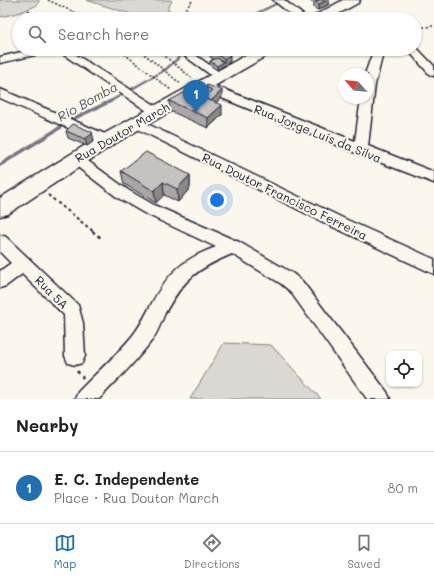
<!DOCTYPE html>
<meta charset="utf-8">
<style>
:root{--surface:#fff;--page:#f6f6f6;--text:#222;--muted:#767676;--line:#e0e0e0;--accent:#1f6fb2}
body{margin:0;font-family:Mali,sans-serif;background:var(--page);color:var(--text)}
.controls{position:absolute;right:12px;bottom:12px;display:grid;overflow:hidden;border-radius:8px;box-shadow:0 1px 3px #0004}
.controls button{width:36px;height:36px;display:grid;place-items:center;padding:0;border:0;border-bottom:1px solid var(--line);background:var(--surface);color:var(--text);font:20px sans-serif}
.compass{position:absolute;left:338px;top:68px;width:36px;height:36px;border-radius:50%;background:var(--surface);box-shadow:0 1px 3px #0004;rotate:297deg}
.you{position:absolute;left:217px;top:200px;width:14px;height:14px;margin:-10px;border:3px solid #fff;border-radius:50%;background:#1a73e8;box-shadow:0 0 0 6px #1a73e833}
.badge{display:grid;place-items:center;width:26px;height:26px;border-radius:50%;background:var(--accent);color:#fff;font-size:13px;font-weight:700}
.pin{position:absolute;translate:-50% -33px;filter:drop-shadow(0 1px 2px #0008)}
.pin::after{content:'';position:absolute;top:21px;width:14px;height:12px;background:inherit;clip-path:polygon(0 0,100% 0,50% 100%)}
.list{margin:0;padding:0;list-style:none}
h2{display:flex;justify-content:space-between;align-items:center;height:52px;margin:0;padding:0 16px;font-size:17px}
h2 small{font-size:13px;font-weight:400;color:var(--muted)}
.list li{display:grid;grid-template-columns:26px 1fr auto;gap:12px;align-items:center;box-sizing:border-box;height:72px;padding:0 16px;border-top:1px solid var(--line)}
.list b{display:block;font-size:15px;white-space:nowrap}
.list p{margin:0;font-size:13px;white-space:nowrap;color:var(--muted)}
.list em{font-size:13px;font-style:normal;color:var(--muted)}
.icon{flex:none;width:22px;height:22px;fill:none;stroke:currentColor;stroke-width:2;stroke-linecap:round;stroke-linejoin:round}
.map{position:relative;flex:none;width:434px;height:399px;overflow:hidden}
.search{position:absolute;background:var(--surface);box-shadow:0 1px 3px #0004;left:12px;right:12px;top:12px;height:44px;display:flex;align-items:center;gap:10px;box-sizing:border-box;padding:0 14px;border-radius:22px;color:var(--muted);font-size:15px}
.sheet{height:124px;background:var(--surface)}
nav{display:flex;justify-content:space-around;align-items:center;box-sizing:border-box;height:56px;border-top:1px solid var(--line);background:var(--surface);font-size:11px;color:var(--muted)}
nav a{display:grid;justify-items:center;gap:2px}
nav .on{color:var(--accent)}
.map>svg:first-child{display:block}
</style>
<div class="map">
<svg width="434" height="399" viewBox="0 0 434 399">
<rect width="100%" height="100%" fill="#fbf7ec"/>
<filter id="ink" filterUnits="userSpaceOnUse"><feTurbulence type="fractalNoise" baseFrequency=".025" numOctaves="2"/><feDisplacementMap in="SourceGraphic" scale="8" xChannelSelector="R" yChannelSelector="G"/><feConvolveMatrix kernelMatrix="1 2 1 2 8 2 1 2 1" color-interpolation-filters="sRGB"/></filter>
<g filter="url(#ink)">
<path fill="#dbd8d3" stroke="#7e7d87" d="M0 0H39L38 5 18 13 0 17Z
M86 0H171L172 1 167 9 173 12 152 19H133L131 14Z
M224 343 271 345 321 399H190Z"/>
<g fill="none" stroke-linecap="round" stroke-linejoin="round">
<path stroke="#787681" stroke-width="2.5" d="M245 19 280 2
M109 102 165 70 183 54"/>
<path stroke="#787681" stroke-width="3.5" d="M0 165 77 117 111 101"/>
<g stroke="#22223b" stroke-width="3">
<path id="minor" d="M273 0H284L308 19H297Z
M211 14 220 19H207L206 17 207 15Z
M415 46 434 66V76L430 75 407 49H415Z
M34 49H53L52 51 0 63V57Z
M55 49H67L161 109 163 112 161 115H153Z
M175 49H187L225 76 223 78H215Z
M374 49H384L375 85 368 146 434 172V183L356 153 200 89 198 86 200 83H208L355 141 361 98H368V74H365Z
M0 89 112 137 114 140 112 143 107 145 102 143 0 98Z
M137 119 345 219 434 259V274L333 227 132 126 131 123 132 120Z
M76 154 81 156 128 190 154 205 239 242 292 273 302 281 387 392 390 399H367L290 291 280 283 232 254C196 269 184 279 165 313 161 322 158 332 152 340 136 362 117 380 99 399H75L78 392C96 373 117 355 133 335 141 325 146 314 152 303 168 273 183 259 216 247L144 213 118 198 71 162 69 159 71 156Z
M0 235 6 237 78 305 83 323 85 356 82 363 75 365 68 363 65 356 64 315 22 274 6 286 0 288V271L11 263 0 252Z"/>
</g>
<g stroke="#22223b" stroke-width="3">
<path id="secondary" d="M343 0H360L358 3 329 19H312L314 16Z
M257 49H276L273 52 114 144 8 214 0 216V198L100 136Z"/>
</g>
<path stroke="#22223b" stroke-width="1.5" stroke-dasharray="2 2" stroke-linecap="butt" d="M48 0 88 19
M192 1 185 10V16L190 18 202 17
M28 10 43 19
M59 15 66 19
M415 28 434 26
M118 49 171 90
M138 49 181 84
M156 49 192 78"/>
<path stroke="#22223b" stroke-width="2" stroke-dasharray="3 3" stroke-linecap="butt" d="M48 195 94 232"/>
<path stroke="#22223b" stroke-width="2.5" stroke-dasharray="3.5 3.5" stroke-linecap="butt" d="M92 231 101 238
M77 371 83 378"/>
<use href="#minor" fill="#fbf7ec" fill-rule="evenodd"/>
<use href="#secondary" fill="#fbf7ec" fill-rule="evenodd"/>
</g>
<path fill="#aaa7a5" stroke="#22223b" d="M312 0H329L328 5 318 10 314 8V3L311 2Z
M210 50 230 62 217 70 210 65V61L214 59 210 57Z
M207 85 222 97 216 103 222 115 208 128 170 111 169 101 206 96 207 94H206V87Z
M66 131 94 139V141L87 146 68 138Z
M121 171 190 175V188L178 202 164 195 156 203 124 184Z"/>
<path fill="#8b8886" stroke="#22223b" d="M327 0H329L328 5 318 10 319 4Z
M230 55V62L217 70V66L224 62V59Z
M222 90V97L209 110V103Z
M222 105V115L208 128V118Z
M92 132 94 141 87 146 85 139Z
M190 175V188L178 202 177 189Z
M163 182 164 195 156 203 154 191Z"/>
<path fill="#c6c2c0" stroke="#22223b" d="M319 0H327L319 4 315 2Z
M212 49H220L230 55 224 59 210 50Z
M217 58 224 62 217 66 210 61Z
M207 85 222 90 211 101 190 92 193 91 206 96 212 90 206 87Z
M187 91 222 105 208 118 169 101Z
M73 124 92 132V134L85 139 66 131Z
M146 152 190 175 177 189 163 182 154 191 121 171Z"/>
</g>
<g text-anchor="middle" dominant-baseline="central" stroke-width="4" stroke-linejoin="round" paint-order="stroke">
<g font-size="12" fill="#22223b" stroke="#fbf7ec">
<text transform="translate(122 132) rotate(-30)">Rua Doutor March</text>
<text transform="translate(318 133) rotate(22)">Rua Jorge Luís da Silva</text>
<text transform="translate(285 196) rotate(26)">Rua Doutor Francisco Ferreira</text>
<text transform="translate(52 292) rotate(45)">Rua 5A</text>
</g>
<g font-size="13" font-style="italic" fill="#545364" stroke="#fbf7ec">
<text transform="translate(87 101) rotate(-29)">Rio Bomba</text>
</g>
</g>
</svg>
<div class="controls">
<button><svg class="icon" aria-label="locate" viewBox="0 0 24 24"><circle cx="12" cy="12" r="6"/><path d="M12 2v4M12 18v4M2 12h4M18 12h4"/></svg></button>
</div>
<svg class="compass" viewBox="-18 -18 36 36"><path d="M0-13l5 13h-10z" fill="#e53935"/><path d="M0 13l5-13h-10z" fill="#767676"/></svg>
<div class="you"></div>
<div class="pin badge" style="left:196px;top:113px">1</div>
<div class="search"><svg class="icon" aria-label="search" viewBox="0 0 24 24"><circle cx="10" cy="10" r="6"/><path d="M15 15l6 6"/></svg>Search here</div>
</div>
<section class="sheet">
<h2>Nearby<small></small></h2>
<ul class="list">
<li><span class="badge">1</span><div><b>E. C. Independente</b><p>Place · Rua Doutor March</p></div><em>80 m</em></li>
</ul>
</section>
<nav>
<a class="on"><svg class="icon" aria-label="map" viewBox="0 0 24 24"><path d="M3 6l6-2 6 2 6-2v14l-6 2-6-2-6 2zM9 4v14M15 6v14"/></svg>Map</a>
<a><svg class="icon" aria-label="directions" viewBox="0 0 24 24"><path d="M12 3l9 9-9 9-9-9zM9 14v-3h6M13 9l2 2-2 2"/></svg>Directions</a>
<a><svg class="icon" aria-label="saved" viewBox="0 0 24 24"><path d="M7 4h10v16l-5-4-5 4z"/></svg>Saved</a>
</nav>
